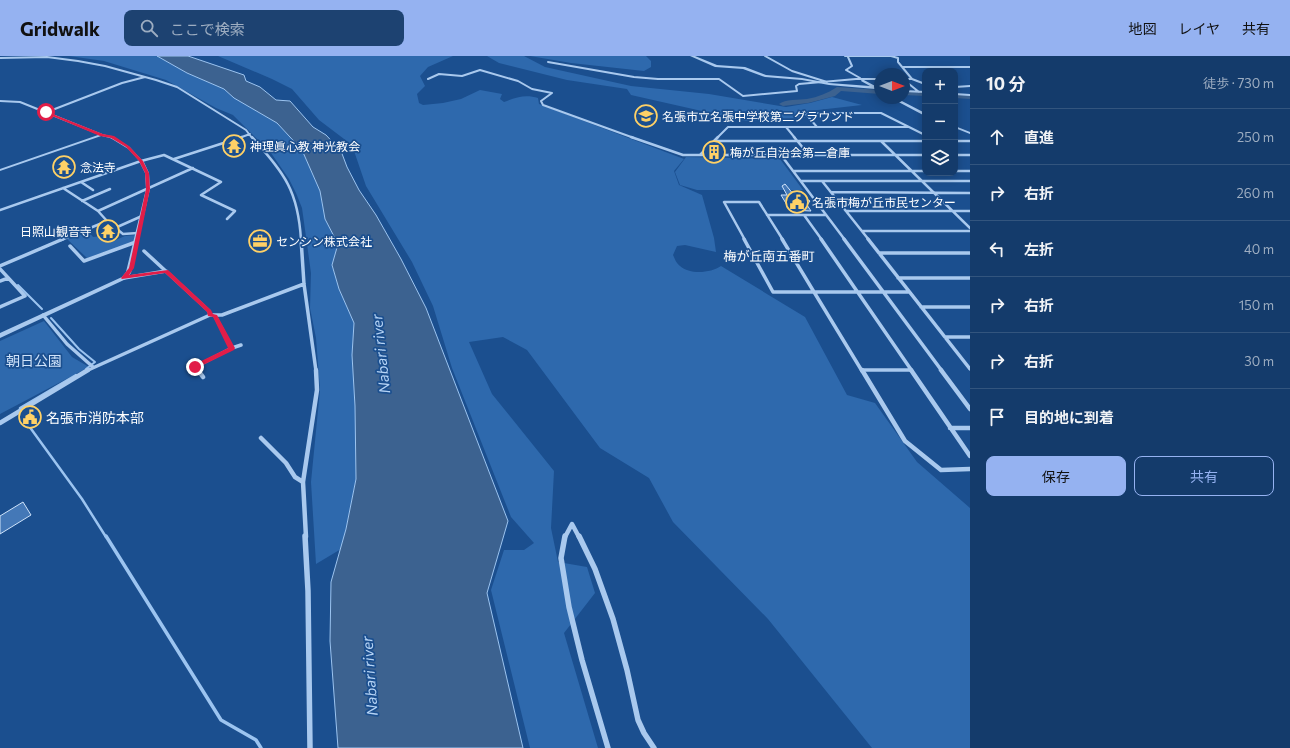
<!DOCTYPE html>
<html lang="ja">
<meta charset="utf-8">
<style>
:root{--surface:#143b6b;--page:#1d4271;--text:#f1f3f6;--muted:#9dadc1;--line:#33557e;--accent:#95b2f1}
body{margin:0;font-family:Commissioner,"Noto Sans JP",sans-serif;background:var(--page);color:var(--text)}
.controls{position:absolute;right:12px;top:12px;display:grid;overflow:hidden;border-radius:8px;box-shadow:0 2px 10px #0003}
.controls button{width:36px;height:36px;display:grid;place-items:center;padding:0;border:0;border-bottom:1px solid var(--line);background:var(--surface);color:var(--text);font:20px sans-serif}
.compass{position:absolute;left:874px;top:12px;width:36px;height:36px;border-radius:50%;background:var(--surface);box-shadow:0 2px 10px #0003;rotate:90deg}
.stop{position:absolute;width:12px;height:12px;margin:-9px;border:3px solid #e11d48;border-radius:50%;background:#fff}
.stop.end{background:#e11d48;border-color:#fff;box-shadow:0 1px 4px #0008}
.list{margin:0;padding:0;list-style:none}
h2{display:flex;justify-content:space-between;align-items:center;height:52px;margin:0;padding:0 16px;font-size:17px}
h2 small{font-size:13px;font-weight:400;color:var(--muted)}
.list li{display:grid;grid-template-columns:26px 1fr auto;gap:12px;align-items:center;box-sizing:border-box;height:56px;padding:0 16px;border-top:1px solid var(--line)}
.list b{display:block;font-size:15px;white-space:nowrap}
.list em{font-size:13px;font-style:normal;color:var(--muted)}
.actions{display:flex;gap:8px;padding:12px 16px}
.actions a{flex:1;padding:9px 0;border:1px solid var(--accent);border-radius:8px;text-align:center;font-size:14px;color:var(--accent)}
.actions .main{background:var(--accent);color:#111}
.icon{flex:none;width:22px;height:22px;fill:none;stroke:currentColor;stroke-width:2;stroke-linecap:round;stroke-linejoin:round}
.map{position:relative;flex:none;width:970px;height:692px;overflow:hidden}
header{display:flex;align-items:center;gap:24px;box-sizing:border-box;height:56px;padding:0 20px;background:var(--accent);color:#111}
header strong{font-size:19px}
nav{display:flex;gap:22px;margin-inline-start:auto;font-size:14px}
.search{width:280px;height:36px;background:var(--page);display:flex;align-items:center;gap:10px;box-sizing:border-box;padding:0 14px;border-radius:8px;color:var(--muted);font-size:15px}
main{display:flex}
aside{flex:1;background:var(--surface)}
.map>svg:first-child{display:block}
</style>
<header>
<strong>Gridwalk</strong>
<div class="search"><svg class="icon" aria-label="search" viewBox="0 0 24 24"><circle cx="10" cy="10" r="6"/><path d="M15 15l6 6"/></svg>ここで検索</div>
<nav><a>地図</a><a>レイヤ</a><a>共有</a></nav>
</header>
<main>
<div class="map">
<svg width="970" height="692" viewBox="0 0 970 692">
<rect width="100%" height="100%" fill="#1b4f8f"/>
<path fill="#2e69ad" d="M69 0H157L187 17 224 33 234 42 277 67 302 94 320 135 325 163 338 188 332 210 339 233 354 267 352 299 355 350 356 423 346 473 341 493 316 508 311 426 320 334 316 282 310 252 311 217 302 152 296 137 289 123 271 97 233 59 216 52 166 24 104 5Z
M218 0H453L428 11 420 20 425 30 417 38 419 47 423 49 443 47 461 43 480 34 502 38 500 43 504 46C516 41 526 38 538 42L539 48 684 103 674 115 679 129 702 139 714 182 716 196 685 189 677 190 673 199C675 203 676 207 680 210 690 219 711 217 721 210L805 261 847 339 875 347 917 406 970 452V692H872L768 563 673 466 649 422 600 392 527 294 503 281 469 286 492 338 554 415 551 472 558 506 587 511 595 537 564 577 598 692H530L491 534 504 494H524L534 487 511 461 452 312 433 250 412 206 366 130 352 89 319 64 292 33 272 23Z
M487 0H524L545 11 631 30 709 38 786 51 810 47 832 41 862 49 800 56 805 62 746 65 631 39 627 33 567 24 499 7Z
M530 0H646L651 5V11L644 15 571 7Z
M686 101 780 103 803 134H697L680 129 675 116Z
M84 176H89L93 181 103 180 109 187 125 180 136 179 134 186 87 202 67 183Z
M44 265 72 301 89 311 0 358V285Z"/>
<path fill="#3c6290" stroke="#9cc4f0" d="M157 0H188L244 19 246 25 260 31 276 44 290 45 313 71 326 79 341 95 347 111 359 134 376 159 401 203 426 252 508 465 487 537 523 692H338L330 585 331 526 346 473 356 423 355 350 352 299 354 267 339 233 332 209 338 188 325 163 320 135 302 94 277 67 234 42 224 33 187 17Z"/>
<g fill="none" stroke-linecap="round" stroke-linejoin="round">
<path stroke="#9cc4f0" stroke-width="2" d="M18 229 42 253
M51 262 79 293 95 306 86 313"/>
<path stroke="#9cc4f0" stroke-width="2.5" d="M76 319 20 352 21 359 82 443 106 481"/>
<path stroke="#9cc4f0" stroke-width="3.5" d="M106 480 221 664 256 684 261 692"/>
<path fill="#3c6290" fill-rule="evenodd" d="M837 31 880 34V38L841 35 835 40 808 47 783 50 779 48C785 43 799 44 807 43 818 41 828 37 837 31Z
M904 35 925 36V40L904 39Z
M955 38 970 39V43L955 42Z"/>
</g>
<path fill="#4478b7" stroke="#cfe3fa" d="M785 128 794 139H800L810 145 807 149 811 155 790 154 781 139H787L782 130Z
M110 171 116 176 104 181 99 176Z
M262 179 270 188 258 192 251 183Z
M23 446 31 459 0 478V460Z"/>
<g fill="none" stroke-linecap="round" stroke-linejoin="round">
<path stroke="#a9c9ee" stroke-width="2" d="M765 0 792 15 827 26
M845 0H890
M891 0 898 2V6L912 23
M848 1 852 10 846 14 860 22
M0 2 47 1 78 5 105 10 156 24 177 31 246 74 252 82
M548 6 634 21 658 23H719L743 40 797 35 796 30 799 28 856 23H880
M902 11H970
M428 23 439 18 462 20 480 14 518 25 532 33 552 37 541 45 543 49 634 82
M904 23H912L925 28
M904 24 919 36
M955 31 970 30
M878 33H880
M904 35 925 36
M955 38 970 39
M0 45 20 46 102 79 114 82
M47 56 122 27 145 21
M786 71 795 82
M817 71 805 57H881L925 79
M239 82 250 78
M717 82 728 71H909"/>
<path stroke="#a9c9ee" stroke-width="2.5" d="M111 81 129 92 141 105
M252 81C284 118 298 133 301 184
M631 81 683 99H925
M794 81 809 99
M715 85H925
M881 85 970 172
M955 85H970
M700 99 718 81
M781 99 845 184
M955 99H970
M174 103 242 81
M793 115H925
M955 115H970
M801 125H970
M822 125 869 184
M81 126 93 134
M63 132 98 155 107 165 123 178 138 177
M831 136 970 137
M82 145 110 133
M0 154 141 105 164 99 221 126 201 139 235 155 227 163
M98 155 193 112
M846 155H970
M767 159H826
M804 159 822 184
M115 172 142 160
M862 175H970
M61 184 107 165
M745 184 724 146H759L783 184"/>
<path stroke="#a9c9ee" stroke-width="3.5" d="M301 183 304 228 316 315
M744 183 773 236H814
M782 183 814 236
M821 183 912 315
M844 183 942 315
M868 183 970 313
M70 190 84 205 136 186
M144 195 209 255 210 259
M879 197H970
M0 210 63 183
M0 213 25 240 0 251
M124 222 166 215
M898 222H970
M0 225 8 222
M814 236H909
M814 236 862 315
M921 251H970
M43 259 67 288 93 311
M945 281H970
M232 292 241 289
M862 314H910
M86 315 210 259H222L304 228
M198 315 195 311 232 292 215 260"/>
<path stroke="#a9c9ee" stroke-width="4.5" d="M198 314 203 321
M862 314 905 385 941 414 970 413
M911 314 970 400
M941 314 970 353
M0 367 88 314
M950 372H970
M261 382 286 407 295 421 303 426
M306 481 303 426 317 334 316 314
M565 481 572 468 579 481"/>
<path stroke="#a9c9ee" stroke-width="5.5" d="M305 480 308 535 310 692
M565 480 561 502 569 551 582 604 608 692
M579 480 595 513 613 563 627 614 638 664 644 677 654 692"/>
<path fill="#a9c9ee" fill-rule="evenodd" d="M690 0H695L717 9 745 11 766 19 802 22 829 27 870 30 861 25 862 23 879 32 875 33 829 29 802 24 765 21 743 13 715 11Z
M891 42H896L925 57V60Z
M955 70 970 76V78L955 72Z
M101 78 104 79 0 115V113Z
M139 104H143L149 117 150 133 131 217 126 223 0 282V277L122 221 126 216 146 133 145 117 139 105Z"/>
</g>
<path fill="#e11d48" d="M45 55 103 78 114 80 129 90 143 105 149 117 150 133 134 212 129 219 168 214 211 254 213 258 217 259 235 292 234 294 197 312H193V309L228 292 213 261 208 260 207 256 165 217 122 223 121 222 129 212 146 133 145 117 139 105 126 91 111 82 100 80 45 57Z"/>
<defs>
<g id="school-ring" transform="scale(1.15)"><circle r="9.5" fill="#1b4f8f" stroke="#ffd166" stroke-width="1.5"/><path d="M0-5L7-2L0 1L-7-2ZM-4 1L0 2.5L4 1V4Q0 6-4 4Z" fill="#ffd166"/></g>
<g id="temple-ring" transform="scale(1.15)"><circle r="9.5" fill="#1b4f8f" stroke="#ffd166" stroke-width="1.5"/><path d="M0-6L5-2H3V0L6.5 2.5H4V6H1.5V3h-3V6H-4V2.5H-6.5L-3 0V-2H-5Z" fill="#ffd166"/></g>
<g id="building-ring" transform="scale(1.15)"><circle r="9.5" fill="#1b4f8f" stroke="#ffd166" stroke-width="1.5"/><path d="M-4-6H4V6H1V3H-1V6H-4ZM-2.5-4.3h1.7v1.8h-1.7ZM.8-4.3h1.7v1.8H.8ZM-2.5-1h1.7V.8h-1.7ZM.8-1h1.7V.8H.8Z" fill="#ffd166"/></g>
<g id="civic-ring" transform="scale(1.15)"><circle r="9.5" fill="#1b4f8f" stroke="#ffd166" stroke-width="1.5"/><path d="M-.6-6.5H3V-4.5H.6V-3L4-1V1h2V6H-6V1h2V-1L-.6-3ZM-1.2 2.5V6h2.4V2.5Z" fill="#ffd166"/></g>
<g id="office-ring" transform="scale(1.15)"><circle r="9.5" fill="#1b4f8f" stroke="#ffd166" stroke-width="1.5"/><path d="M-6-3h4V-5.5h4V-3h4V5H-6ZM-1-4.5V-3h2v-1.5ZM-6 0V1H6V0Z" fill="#ffd166"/></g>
</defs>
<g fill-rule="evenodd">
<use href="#school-ring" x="646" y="60"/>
<use href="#temple-ring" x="234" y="90"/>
<use href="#building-ring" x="714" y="96"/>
<use href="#temple-ring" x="64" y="111"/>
<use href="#civic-ring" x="797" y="146"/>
<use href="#temple-ring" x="108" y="175"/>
<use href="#office-ring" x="260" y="185"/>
<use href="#civic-ring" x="30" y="361"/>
</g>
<g text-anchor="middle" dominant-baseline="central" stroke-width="3.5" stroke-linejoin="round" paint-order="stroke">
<g font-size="12" fill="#fff" stroke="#1b4f8f" text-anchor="start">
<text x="662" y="60">名張市立名張中学校第二グラウンド</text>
<text x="250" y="90">神理眞心教 神光教会</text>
<text x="730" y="96">梅が丘自治会第一倉庫</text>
<text x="80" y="111">念法寺</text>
<text x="812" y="146">名張市梅が丘市民センター</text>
<text x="92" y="175" text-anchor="end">日照山観音寺</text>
<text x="276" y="185">センシン株式会社</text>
</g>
<g font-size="13" fill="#fff" stroke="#1b4f8f">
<text x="769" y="200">梅が丘南五番町</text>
</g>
<g font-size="14" fill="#cfe3fa" stroke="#1b4f8f">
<text x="34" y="304">朝日公園</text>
</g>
<g font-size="14" fill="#fff" stroke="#1b4f8f" text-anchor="start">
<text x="46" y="361">名張市消防本部</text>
</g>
<g font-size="15" font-style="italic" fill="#b5d3f5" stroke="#1b4f8f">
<text transform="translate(380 298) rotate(-96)">Nabari river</text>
<text transform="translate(369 620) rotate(-94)">Nabari river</text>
</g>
</g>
</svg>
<div class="controls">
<button>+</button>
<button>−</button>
<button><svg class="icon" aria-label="layers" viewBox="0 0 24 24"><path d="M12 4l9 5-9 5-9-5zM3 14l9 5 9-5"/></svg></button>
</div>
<svg class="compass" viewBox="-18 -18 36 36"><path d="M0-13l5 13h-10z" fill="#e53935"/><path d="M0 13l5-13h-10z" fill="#9dadc1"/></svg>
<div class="stop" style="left:46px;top:56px"></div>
<div class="stop end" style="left:195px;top:311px"></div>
</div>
<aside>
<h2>10 分<small>徒歩 · 730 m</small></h2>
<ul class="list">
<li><svg class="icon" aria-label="ahead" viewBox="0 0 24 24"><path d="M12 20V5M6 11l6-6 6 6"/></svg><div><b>直進</b></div><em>250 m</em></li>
<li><svg class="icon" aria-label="right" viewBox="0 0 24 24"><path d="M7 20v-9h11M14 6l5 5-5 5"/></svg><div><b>右折</b></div><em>260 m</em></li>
<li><svg class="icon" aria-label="left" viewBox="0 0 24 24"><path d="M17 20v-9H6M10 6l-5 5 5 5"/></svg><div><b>左折</b></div><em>40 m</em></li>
<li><svg class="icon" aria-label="right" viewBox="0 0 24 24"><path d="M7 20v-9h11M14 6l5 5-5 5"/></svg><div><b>右折</b></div><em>150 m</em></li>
<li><svg class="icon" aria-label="right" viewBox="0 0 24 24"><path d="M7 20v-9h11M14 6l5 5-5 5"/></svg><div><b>右折</b></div><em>30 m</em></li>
<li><svg class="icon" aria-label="arrive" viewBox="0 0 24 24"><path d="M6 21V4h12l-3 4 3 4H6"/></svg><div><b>目的地に到着</b></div></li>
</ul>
<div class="actions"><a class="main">保存</a><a>共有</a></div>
</aside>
</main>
